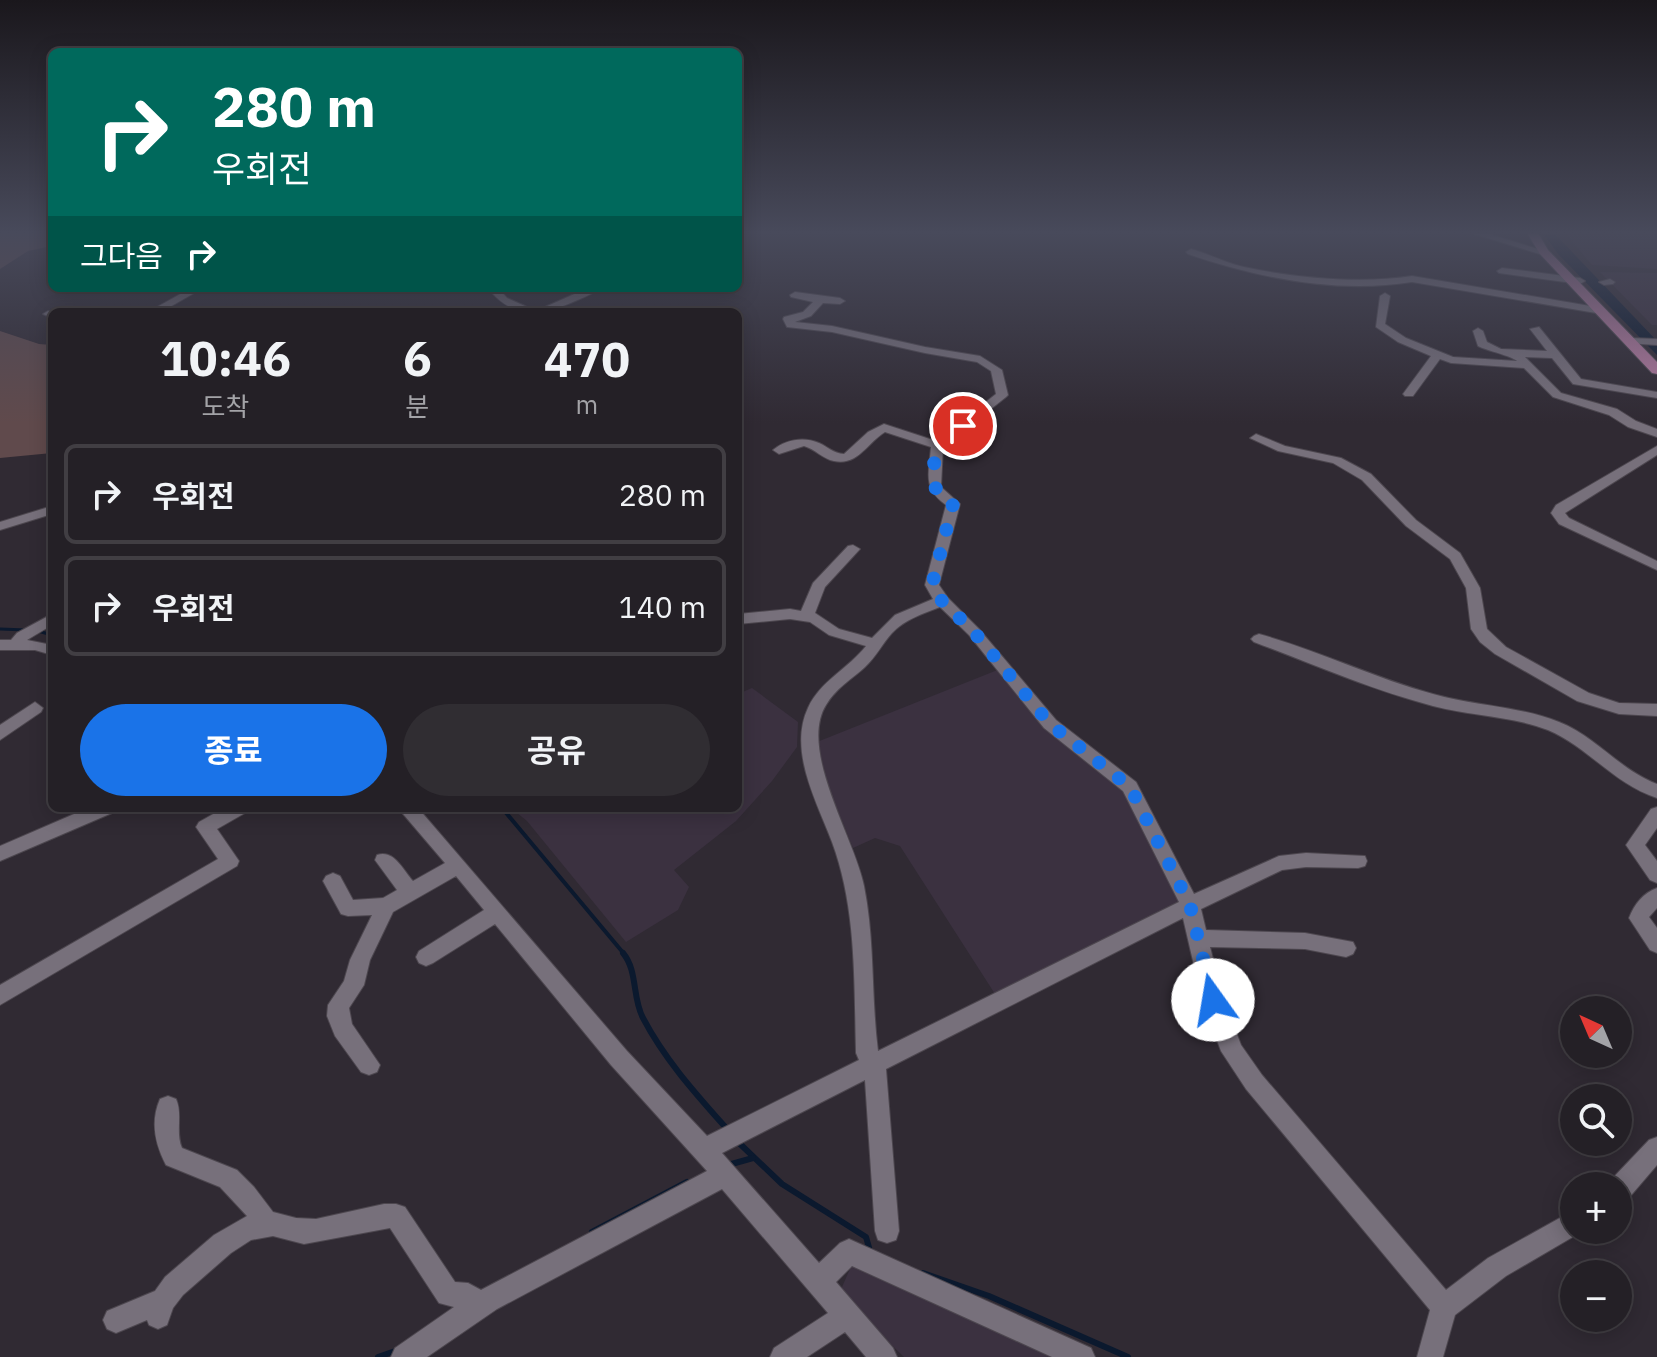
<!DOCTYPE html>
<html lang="ko">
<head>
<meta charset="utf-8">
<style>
	body { margin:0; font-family:"IBM Plex Sans","Noto Sans KR",sans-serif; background:#302d32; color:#f1f3f6; height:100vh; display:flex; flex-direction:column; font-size:30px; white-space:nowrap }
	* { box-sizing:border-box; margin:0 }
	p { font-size:26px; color:#a3a3a7 }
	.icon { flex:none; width:44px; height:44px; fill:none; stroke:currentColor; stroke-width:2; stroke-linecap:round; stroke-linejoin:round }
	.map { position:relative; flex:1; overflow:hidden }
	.details { position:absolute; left:48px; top:308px; width:694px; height:504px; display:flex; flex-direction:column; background:#242026; border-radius:12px; box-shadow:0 4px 20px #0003,0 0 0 2px #413e43 }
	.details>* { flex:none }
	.top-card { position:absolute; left:48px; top:48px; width:694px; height:244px; border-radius:12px; box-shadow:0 4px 20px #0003,0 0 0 2px #413e43; background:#00695c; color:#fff; overflow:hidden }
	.needle { width:52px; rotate:316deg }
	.fabs { position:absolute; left:1560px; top:996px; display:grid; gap:16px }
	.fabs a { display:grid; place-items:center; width:72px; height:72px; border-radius:50%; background:#242026; box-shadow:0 4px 20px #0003,0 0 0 2px #413e43; font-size:40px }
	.pin { position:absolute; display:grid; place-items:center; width:68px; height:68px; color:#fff; margin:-34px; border:4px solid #fff; border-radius:50%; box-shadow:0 2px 8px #0007 }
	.me { position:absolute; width:88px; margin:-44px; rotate:347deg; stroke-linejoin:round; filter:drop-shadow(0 0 6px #0008) }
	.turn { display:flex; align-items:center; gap:28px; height:168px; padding:0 32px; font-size:36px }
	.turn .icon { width:104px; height:104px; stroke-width:2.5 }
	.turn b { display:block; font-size:56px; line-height:68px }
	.then { display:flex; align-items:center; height:76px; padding:0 32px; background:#0003; gap:16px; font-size:30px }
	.eta { display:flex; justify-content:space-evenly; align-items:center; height:136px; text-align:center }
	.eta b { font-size:48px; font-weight:700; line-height:56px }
	.cta { display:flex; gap:16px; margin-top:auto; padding:16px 32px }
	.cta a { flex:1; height:92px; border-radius:48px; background:#1a73e8; color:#fff; font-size:32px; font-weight:700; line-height:92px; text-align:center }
	.cta a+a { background:#302d32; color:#f1f3f6 }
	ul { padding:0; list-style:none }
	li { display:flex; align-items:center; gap:24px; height:100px; margin:0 16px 12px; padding:0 16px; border:4px solid #413e43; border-radius:12px }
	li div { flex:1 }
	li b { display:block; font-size:30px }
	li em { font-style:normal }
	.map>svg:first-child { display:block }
	.built { fill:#3b3140 }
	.green { fill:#604a4c }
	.water { fill:#0b192e }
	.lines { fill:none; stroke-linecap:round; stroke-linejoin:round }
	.stream-far2 { stroke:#0b192e; stroke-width:3 }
	.stream-far1 { stroke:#0b192e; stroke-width:4 }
	.stream { stroke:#0b192e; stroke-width:6 }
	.minor-casing { stroke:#4d474f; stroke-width:2 }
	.major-casing { stroke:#4d474f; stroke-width:2 }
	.minor { fill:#77707b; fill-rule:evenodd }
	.major { fill:#b47ba0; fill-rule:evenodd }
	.route { stroke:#1a73e8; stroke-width:14; stroke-dasharray:0 25.2 }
</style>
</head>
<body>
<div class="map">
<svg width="1657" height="1357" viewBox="0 0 1657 1357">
	<rect width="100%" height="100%" fill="#302a33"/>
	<g class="built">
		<path d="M1565,233H1657V269L1592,265Z"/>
		<path d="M1600,272L1657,273V325H1652Z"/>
		<path d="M1000,669L1125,790L1180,903L995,994L900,846L875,838L853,848L818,763L817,742Z"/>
		<path d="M752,688L798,722L797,747L772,781L736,821L674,870L689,887L678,910L626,942L527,821L511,808H738V694Z"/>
		<path d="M853,1262L1065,1357H904L839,1294Z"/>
	</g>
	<g class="green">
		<path d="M0,233H52V246L28,251L0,269Z"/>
		<path d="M0,331L39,344L52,345V453L0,458Z"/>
	</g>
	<path class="water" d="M1543,233H1554L1657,341V355L1558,254Z"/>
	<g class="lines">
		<g class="stream-far2">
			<path d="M0,629L26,630"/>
			<path d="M38,631L52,635"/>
		</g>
		<path class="stream-far1" d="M502,808L625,955"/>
		<g class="stream">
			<path d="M623,953C638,971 632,998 643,1018C665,1060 696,1094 727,1129"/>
			<path d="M738,1142L782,1184L866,1237L870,1251"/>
			<path d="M728,1165L753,1158"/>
			<path d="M592,1232L687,1182"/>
			<path d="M923,1273L989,1296L1128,1357"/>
			<path d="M378,1357L398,1350"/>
		</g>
		<g class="minor-casing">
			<g id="minor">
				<path d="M1471,233H1486L1551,253L1546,256Z"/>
				<path d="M1191,249C1209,254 1226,263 1244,267C1296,278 1360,284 1412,276L1602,308L1607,311L1602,314L1412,282C1338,294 1258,278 1188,254L1186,252Z"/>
				<path d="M1502,268L1580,278L1585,281L1580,284L1499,273L1497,271Z"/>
				<path d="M1610,279L1615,282L1613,284L1604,285L1599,282Z"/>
				<path d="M181,288H192L196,292L161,312H148L184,292Z"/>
				<path d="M488,288H498L507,298L536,311L588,288H601C593,294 582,298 573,302C540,316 512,319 488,288Z"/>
				<path d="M795,292L840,298L845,301L840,304L823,303L811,316L795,322L832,326L925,347L980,356L1002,370L1008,395L1006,397L943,447L941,487L960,504L939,585L948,598L979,629L1056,720L1136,782L1194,894L1279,856L1306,853L1365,856L1367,861L1365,866L1358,868L1306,867L1282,870L1201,909L1206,930L1305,933L1353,942L1356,948L1353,954L1346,957L1305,949L1210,947L1224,1000L1241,1045L1262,1075L1446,1290L1488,1258L1574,1210V1230L1583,1231L1506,1276L1455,1315L1443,1357H1417L1430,1310L1246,1089L1221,1051L1202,1000L1183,918L886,1069L899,1231L896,1240L887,1243L878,1240L875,1231L865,1080L722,1153L819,1263L840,1243L849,1239L1091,1348L1095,1357H1052L852,1266L836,1282L893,1348L897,1357H866L845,1332L807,1357H770L774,1348L828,1313L722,1189L497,1309L427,1357H391L395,1348L454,1307L439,1303L390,1228L304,1244L273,1236L251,1240L231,1253L183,1295L173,1308L167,1325L158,1329L149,1325L147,1320L116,1333L107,1329L103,1320L107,1311L155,1291L165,1277L214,1235L247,1216L220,1187L166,1165C155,1144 150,1122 160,1099L168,1096L176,1099C183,1114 175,1132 182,1148L237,1170L254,1187L273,1212L296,1218L316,1219L384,1204H396L405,1207L455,1282L468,1283L481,1290L707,1171L611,1065L495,924L433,963L426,966L419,963L416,957L419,951L484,910L456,876L393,912L370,960L364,985L349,1008L352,1024L380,1065L377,1072L369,1075L361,1072L335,1036L327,1016L328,1005L344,981L350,960L372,915L348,916L341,914L323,881L326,876L333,873L340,876L353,900L383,898L397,890L375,860L377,855C394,849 403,870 413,881L445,863L398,808H418L627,1051L707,1136L859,1060L856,1053C854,983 857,909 832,842C817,802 788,751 808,708C820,681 849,668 866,646L829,635L810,622L790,619L738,624V614L790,609L801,611L813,583L848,546L853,545L860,549L825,587L815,613L839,629L872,638L895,615L933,599L925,585L946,505C922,488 929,473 931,447L885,432C867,443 858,466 834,461C823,459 815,449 804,446L779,454L773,450C785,440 803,436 819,443C828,447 833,453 844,454L868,432L884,424L936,441L996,394L991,371L977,362L925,353L832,332L787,327L783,319L784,317L803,312L813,302L791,297L790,295ZM940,607L969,635L1044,728L1123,791L1179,902L878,1051C871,997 875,941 864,886C855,839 798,750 826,705C835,689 852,679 865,667C876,657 882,644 892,633C905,619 923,614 940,607Z"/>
				<path d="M1385,293L1390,296L1385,324L1406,338L1453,357L1517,361C1512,356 1488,351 1478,346L1473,331L1478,328L1483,331L1487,342L1501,349L1547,351L1530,329L1539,327L1581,379L1657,392V398L1573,384L1552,358L1525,357L1561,393L1617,409L1636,421L1657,429V437L1628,427L1609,415L1553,397L1524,368L1451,363L1440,359L1413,396H1405L1403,394L1431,356L1398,342L1376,327L1380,296Z"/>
				<path d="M48,311L52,312V318L43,314Z"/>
				<path d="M1630,338L1657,339V345L1626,343V339Z"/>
				<path d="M1256,434L1285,446L1341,458L1371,474L1416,520L1460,553L1480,588L1487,629L1506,647L1589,693L1619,703L1657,704V716L1619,714L1577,701L1495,654L1480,642L1471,629L1466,588L1450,559L1406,526L1362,480L1333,463L1278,451L1250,438Z"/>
				<path d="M1657,446V455L1565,513L1569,518L1657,561V570L1559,524L1551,513L1556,505Z"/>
				<path d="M52,506V514L0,530V522Z"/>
				<path d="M52,614V625L27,640L52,645V655L35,650H0V640H11L17,633Z"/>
				<path d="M1259,634C1318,650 1374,678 1433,694C1474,706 1519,706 1559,722C1595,736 1620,770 1657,784V798C1614,784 1588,747 1548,730C1512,716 1471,716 1433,706C1372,690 1313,664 1254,642L1251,639L1254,636Z"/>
				<path d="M35,702L43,708L41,712L0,740V725Z"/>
				<path d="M1657,807V828L1645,845L1657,861V883L1650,880L1626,845L1651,809Z"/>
				<path d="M88,808H115L112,813L0,861V846Z"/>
				<path d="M224,808H248L245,813L217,829L239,861L237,866L0,1005V985L218,859L196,827L199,822Z"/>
				<path d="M1657,888V908L1649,917L1657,928V953L1650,950L1629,918C1634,905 1643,893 1657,888Z"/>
				<path d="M1657,1137V1165L1627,1200L1618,1203V1186H1608L1609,1182L1649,1140Z"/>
			</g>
		</g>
		<g class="major-casing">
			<path id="major" d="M1527,233H1538L1548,250L1657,362V374L1652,373L1540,254Z"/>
		</g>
		<use href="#minor" class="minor"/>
		<use href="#major" class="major"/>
	</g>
	<linearGradient id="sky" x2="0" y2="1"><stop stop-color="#1a171c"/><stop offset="0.55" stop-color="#484a5b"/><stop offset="1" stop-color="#484a5b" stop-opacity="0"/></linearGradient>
	<rect width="1657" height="423" fill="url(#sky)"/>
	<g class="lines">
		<path class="route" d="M963,426L937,446L934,457L935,487L940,495L953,504L932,585L942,601L974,632L1050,724L1130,787L1190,905L1213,1000"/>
	</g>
</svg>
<div class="fabs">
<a><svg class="needle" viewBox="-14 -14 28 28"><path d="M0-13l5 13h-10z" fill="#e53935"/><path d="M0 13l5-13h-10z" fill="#a3a3a7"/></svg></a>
<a><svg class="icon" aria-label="search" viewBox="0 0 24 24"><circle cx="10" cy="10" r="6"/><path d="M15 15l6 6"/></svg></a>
<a>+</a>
<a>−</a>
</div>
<div class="pin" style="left:963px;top:426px;background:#d93025"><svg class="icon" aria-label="arrive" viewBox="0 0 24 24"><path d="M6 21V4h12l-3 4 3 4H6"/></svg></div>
<svg class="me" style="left:1213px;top:1000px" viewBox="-20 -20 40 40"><circle r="19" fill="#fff"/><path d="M0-13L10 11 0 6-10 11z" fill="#1a73e8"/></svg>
<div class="top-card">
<div class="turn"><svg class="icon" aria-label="right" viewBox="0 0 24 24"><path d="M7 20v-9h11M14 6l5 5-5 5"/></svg><div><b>280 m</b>우회전</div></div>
<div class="then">그다음<svg class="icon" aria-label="right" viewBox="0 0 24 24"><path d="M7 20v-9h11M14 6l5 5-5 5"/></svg></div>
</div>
<section class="details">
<div class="eta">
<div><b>10:46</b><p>도착</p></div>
<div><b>6</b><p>분</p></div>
<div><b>470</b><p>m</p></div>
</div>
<ul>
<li><svg class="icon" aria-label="right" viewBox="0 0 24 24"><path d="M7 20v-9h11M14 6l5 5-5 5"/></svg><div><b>우회전</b></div><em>280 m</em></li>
<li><svg class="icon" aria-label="right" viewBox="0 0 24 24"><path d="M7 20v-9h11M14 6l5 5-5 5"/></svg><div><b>우회전</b></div><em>140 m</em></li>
</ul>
<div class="cta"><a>종료</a><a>공유</a></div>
</section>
</div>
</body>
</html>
